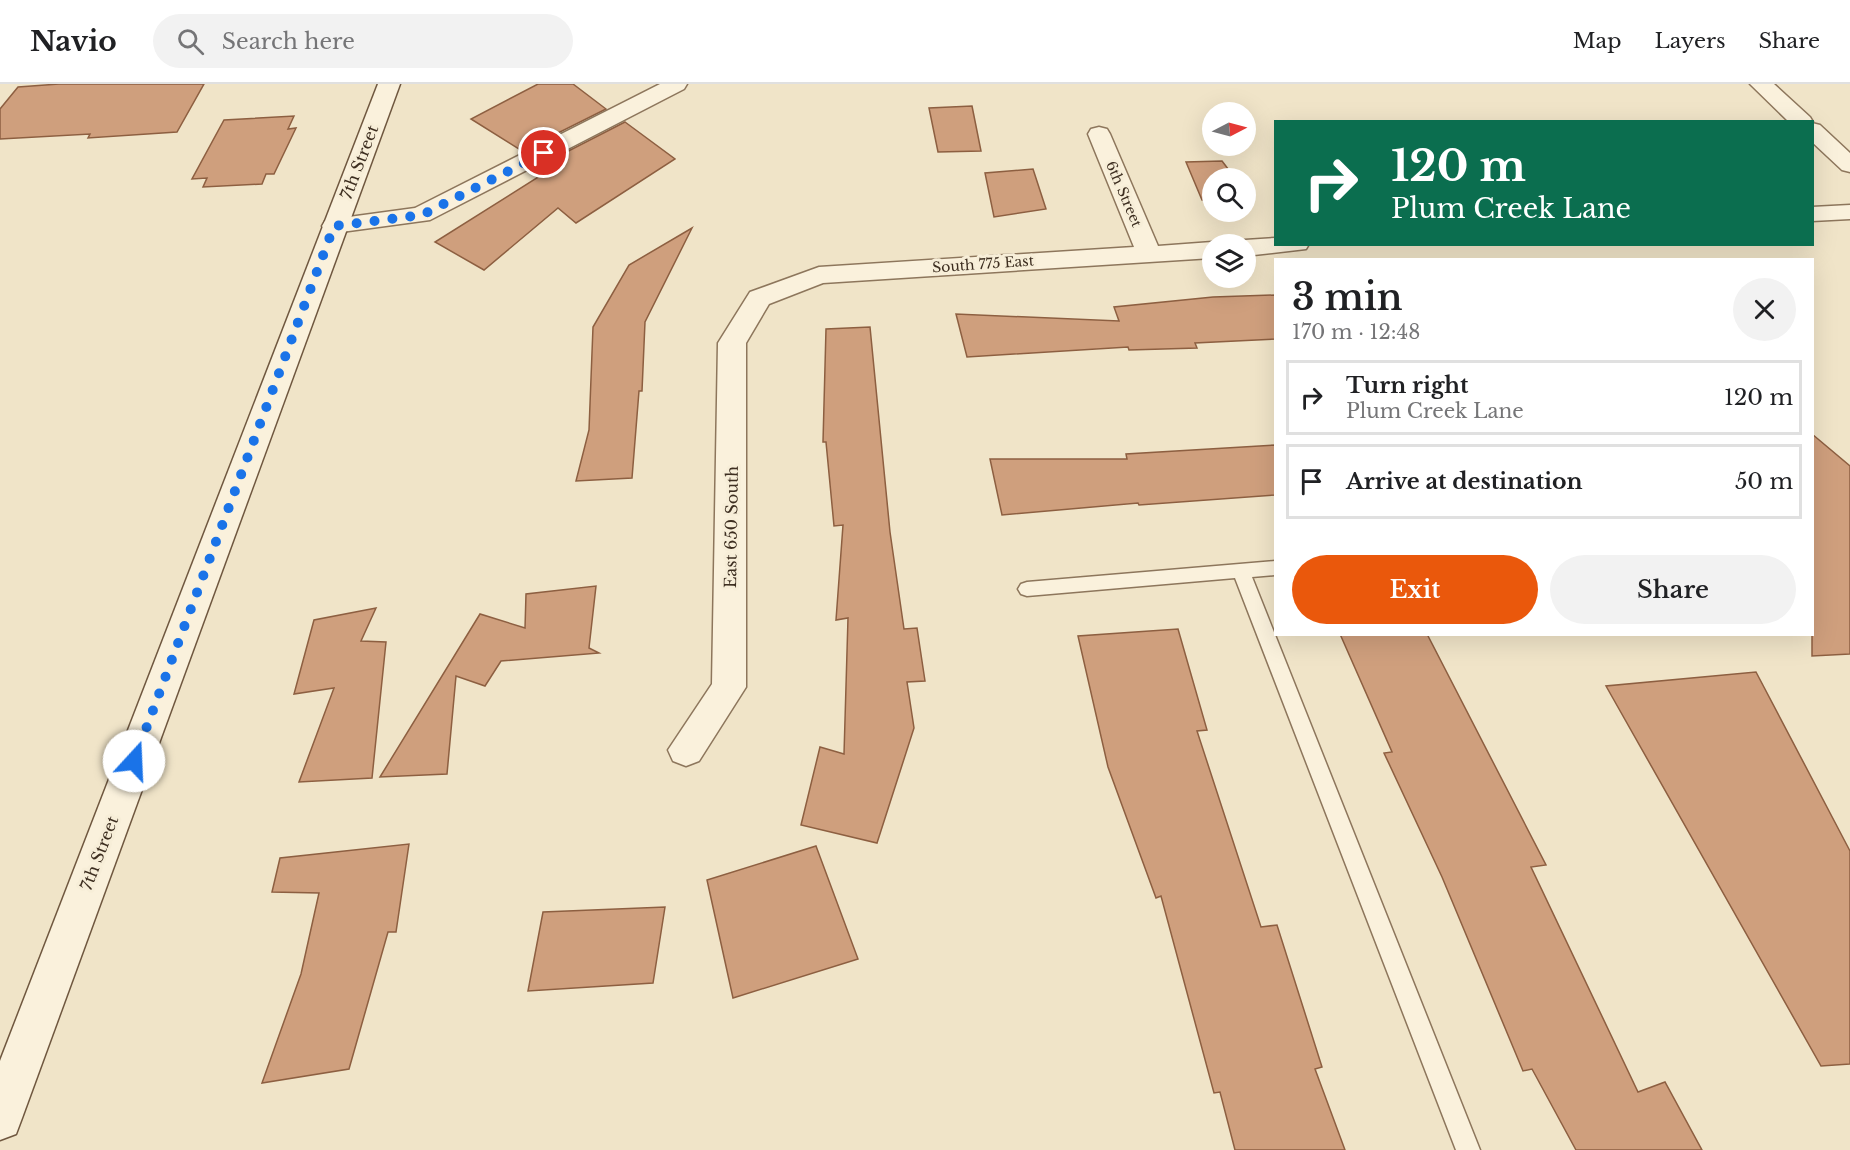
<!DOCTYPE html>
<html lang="en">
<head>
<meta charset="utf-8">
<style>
	body { margin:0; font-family:"Libre Baskerville",serif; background:#f2f2f2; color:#202124; height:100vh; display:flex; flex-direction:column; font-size:22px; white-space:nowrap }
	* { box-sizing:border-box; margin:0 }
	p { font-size:20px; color:#757577 }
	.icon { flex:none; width:33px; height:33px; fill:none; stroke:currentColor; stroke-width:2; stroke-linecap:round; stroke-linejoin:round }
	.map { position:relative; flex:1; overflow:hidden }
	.drawer { position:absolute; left:1274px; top:174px; width:540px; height:378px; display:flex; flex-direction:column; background:#fff; border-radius:0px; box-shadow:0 6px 24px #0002 }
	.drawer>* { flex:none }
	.top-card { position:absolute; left:1274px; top:36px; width:540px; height:126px; border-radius:0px; box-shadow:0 6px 24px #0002; background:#0b6e4f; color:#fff; overflow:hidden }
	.needle { width:39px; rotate:84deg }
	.tools { position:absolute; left:1202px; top:18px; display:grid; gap:12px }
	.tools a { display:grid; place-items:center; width:54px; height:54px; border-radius:50%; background:#fff; box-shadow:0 6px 24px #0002; font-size:30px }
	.pin { position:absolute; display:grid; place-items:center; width:51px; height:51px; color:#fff; margin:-26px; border:3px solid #fff; border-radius:50%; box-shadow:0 2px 6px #0007 }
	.me { position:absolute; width:66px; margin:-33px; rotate:20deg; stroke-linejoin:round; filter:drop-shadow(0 0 4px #0008) }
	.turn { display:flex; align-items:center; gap:21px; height:126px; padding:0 18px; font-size:27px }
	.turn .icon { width:78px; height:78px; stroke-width:2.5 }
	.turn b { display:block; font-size:42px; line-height:51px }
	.round { display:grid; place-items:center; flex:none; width:63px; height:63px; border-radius:32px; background:#f2f2f2 }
	.summary { display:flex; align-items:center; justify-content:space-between; height:102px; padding:0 18px }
	h1 { font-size:36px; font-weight:600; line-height:45px }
	.action { display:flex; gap:12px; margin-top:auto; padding:12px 18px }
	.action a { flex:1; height:69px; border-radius:36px; background:#ea580c; color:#fff; font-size:24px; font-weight:600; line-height:69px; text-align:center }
	.action a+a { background:#f2f2f2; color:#202124 }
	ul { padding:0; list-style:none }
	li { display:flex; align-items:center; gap:18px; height:75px; margin:0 12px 9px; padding:0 6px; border:3px solid #e0e0e0; border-radius:0px }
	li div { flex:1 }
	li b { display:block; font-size:22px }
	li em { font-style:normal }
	header { display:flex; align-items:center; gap:36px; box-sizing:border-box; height:84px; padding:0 30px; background:#fff; border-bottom:2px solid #e0e0e0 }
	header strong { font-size:28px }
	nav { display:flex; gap:33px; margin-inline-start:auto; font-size:21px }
	.search { width:420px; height:54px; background:#f2f2f2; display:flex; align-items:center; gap:15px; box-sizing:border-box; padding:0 21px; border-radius:33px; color:#757577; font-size:22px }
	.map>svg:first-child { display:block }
	.building { fill:#cf9f7d; stroke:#8d5f41; stroke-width:1.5 }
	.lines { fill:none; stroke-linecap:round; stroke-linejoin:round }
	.lane-casing { stroke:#8d765c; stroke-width:3 }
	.street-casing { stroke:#8d765c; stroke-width:3 }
	.secondary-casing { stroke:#6f573f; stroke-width:3 }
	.lane { fill:#faf1dc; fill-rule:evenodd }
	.street { fill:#faf1dc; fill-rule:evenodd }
	.secondary { fill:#faf1dc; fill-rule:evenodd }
	.route { stroke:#1a73e8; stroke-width:10; stroke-dasharray:0 18 }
	.labels { text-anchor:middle; stroke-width:6; stroke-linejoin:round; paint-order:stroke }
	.far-street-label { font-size:14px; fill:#3d2e20; stroke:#f7eed8 }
	.street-label { font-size:16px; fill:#3d2e20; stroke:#f7eed8 }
</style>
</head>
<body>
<header>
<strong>Navio</strong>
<div class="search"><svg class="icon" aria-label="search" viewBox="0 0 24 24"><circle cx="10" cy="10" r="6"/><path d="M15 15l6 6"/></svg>Search here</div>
<nav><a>Map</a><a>Layers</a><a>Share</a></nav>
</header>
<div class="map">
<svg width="1850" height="1066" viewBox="0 0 1850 1066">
	<rect width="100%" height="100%" fill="#f0e4c8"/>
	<g class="building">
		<path d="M59,0H204L177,48L88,54L90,50L0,55V25L18,3Z"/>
		<path d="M538,0H573L606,25L522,67L471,35Z"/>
		<path d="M972,22L981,67L938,68L929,24Z"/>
		<path d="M294,32L288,45L296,44L274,90H266L262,100L203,103L207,94L192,95L224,36Z"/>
		<path d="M625,38L675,75L576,139L558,124L484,186L435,158L551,85L543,80Z"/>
		<path d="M1222,77L1235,94H1212V116H1202L1186,78Z"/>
		<path d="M1033,85L1046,125L994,133L985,89Z"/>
		<path d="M692,144L645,238L642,307H639L632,394L576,397L589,346L593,243L629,181Z"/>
		<path d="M1275,211V255L1195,259L1197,264L1129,266L1128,263L967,273L956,230L1119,237L1114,223L1213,213Z"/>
		<path d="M870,243L890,448L904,545L917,544L925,597L907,598L914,644L877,759L801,741L820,663L844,670L848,534L836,536L843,441L834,442L826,358H823L826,245Z"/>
		<path d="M1812,350L1850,382V570L1812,572Z"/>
		<path d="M1275,361V411L1139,421L1138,419L1002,431L990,375H1127L1126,370Z"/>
		<path d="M596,502L589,564L599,569L501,577L485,602L456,592L447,690L380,693L480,530L525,544L526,510Z"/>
		<path d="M376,524L361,557L386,558L372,694L299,698L334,604L294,610L314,536Z"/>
		<path d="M1178,545L1207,646L1197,647L1261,843L1277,841L1322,983L1315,985L1345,1066H1235L1220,1008L1214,1009L1161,812L1156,814L1108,683L1078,552Z"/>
		<path d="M1340,550H1427L1546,781L1531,783L1638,1008L1665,998L1702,1066H1576L1532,985L1523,987L1442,793L1384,669L1392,668Z"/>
		<path d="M1756,588L1850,767V980L1821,982L1606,602Z"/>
		<path d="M409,760L396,848H388L349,985L262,999L301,890L319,809L272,808L280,774Z"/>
		<path d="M816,762L858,875L733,914L707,796Z"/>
		<path d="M665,823L653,899L528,907L543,828Z"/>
	</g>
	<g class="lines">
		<g class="lane-casing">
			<path id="lane" d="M1275,477V491L1252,493L1480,1066H1456L1235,494L1027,512L1021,510L1018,505L1021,500L1027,498Z"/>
		</g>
		<g class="street-casing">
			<g id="street">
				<path d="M660,0H687L684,5L430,136L334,149L325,147L322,142L325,137L334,135L415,124Z"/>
				<path d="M1750,0H1774L1810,33L1813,38L1812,39L1820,41L1850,69V88L1842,86L1812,58V38H1789Z"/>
				<path d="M1099,43L1107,45L1110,50L1158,162L1212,158L1221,160H1212V174L823,199L769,220L746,259V603L699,677L686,682L673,677L668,666L712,600L718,259L750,208L819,183L1134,163L1088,50L1091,45Z"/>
				<path d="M1850,121V135L1812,137V123Z"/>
				<path d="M1275,154V160H1309L1306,165L1245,172V160H1235L1245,156Z"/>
			</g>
		</g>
		<g class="secondary-casing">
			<path id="secondary" d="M378,0H400L22,1034L16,1050L0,1056V977Z"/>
		</g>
		<use href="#lane" class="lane"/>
		<use href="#street" class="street"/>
		<use href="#secondary" class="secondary"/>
	</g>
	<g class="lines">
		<path class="route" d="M134,677L334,142L422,131L544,69"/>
	</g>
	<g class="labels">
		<g class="far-street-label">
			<text transform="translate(1124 110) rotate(67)" y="5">6th Street</text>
			<text transform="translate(983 180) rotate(-4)" y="5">South 775 East</text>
		</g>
		<g class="street-label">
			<text transform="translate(359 78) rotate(-69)" y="6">7th Street</text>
			<text transform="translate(731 443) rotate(-89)" y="6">East 650 South</text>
			<text transform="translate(99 769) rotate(-69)" y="6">7th Street</text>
		</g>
	</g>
</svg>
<div class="tools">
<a><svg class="needle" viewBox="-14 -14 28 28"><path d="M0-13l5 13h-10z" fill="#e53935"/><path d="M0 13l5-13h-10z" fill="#757577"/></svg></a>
<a><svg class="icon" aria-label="search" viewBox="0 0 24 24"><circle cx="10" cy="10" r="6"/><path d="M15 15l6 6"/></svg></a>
<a><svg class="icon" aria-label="layers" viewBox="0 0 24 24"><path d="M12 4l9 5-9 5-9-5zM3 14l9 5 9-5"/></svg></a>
</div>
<div class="pin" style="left:544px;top:69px;background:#d93025"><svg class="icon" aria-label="arrive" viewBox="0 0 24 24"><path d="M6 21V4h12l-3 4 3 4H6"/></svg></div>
<svg class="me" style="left:134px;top:677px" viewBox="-20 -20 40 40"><circle r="19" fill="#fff"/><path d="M0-13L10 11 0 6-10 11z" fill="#1a73e8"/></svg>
<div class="top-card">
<div class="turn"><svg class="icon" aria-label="right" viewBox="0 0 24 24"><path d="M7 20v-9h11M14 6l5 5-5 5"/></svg><div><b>120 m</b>Plum Creek Lane</div></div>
</div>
<section class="drawer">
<div class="summary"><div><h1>3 min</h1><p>170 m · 12:48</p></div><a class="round"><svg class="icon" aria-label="close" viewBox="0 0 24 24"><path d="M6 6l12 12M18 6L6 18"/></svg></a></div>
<ul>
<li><svg class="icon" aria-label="right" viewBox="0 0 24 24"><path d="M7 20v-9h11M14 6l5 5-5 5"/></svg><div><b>Turn right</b><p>Plum Creek Lane</p></div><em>120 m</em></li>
<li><svg class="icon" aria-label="arrive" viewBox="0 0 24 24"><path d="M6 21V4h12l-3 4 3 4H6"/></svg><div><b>Arrive at destination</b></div><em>50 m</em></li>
</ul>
<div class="action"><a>Exit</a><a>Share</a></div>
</section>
</div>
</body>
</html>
